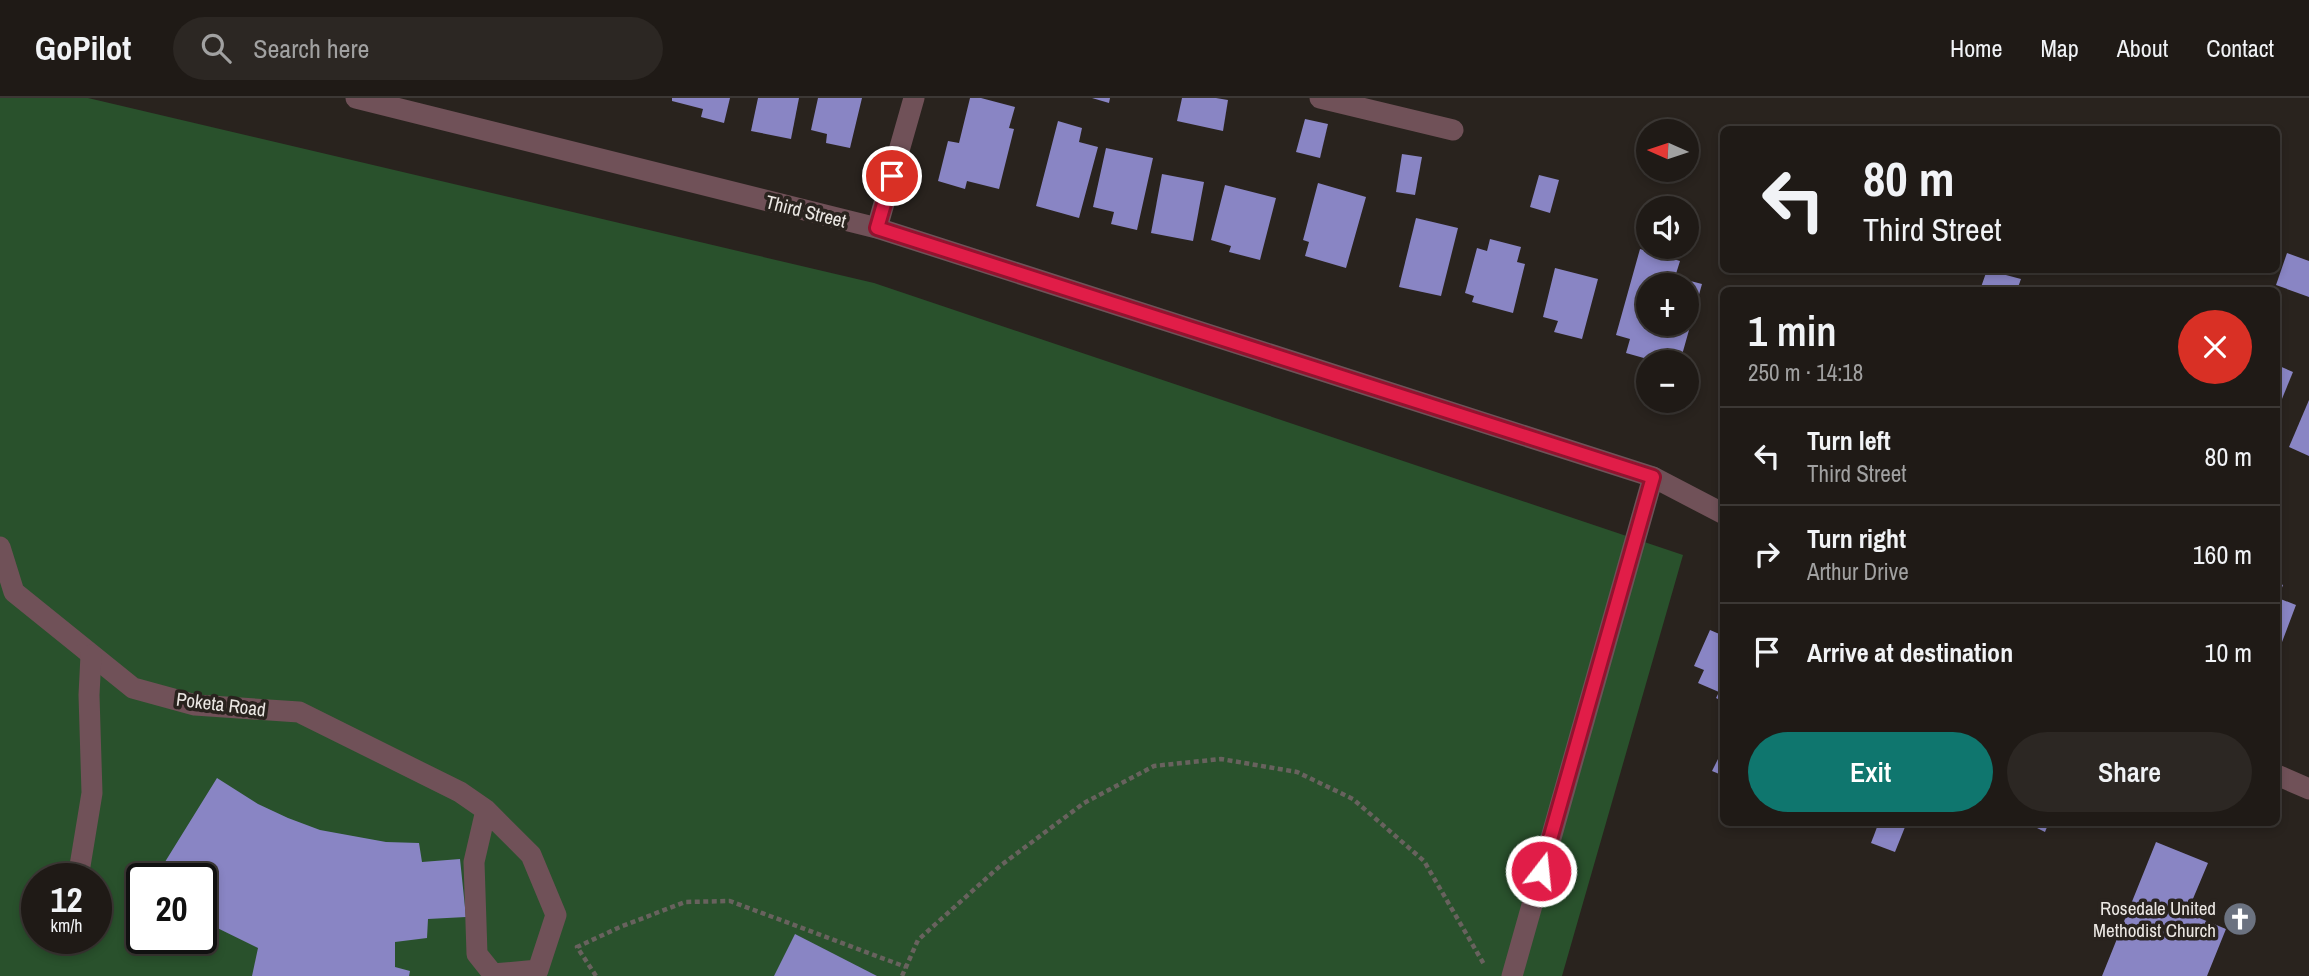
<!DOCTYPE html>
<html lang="en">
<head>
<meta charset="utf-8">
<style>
	body { margin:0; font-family:"Archivo Narrow",sans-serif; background:#2c2723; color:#f1f3f6; height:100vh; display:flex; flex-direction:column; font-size:26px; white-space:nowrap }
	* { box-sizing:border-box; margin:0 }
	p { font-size:23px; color:#a1a1a1 }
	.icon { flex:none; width:38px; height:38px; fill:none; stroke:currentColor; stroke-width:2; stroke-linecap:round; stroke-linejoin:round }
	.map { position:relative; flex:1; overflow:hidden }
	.sheet { position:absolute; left:1720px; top:189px; width:560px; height:539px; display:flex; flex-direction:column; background:#1f1a16; border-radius:10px; box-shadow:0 4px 10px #0003,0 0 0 2px #3c3835 }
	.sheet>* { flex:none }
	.banner { position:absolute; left:1720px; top:28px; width:560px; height:147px; border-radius:10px; box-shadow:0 4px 10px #0003,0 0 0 2px #3c3835; background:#1f1a16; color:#f1f3f6; overflow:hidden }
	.needle { width:46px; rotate:273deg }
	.controls { position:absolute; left:1636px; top:21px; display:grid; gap:14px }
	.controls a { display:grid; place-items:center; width:63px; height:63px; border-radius:50%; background:#1f1a16; box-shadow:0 4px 10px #0003,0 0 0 2px #3c3835; font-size:35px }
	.speed { position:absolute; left:21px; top:765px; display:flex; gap:14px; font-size:35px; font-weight:700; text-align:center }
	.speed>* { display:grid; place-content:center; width:91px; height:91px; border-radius:50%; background:#1f1a16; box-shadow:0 4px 10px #0003,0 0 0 2px #3c3835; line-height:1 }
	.speed small { font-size:18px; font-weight:400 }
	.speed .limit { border:4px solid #111; border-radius:10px; background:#fff; color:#111 }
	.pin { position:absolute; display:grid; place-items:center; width:60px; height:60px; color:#fff; margin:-30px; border:4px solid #fff; border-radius:50%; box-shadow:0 2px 7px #0007 }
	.me { position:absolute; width:77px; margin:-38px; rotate:16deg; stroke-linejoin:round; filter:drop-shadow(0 0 5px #0008) }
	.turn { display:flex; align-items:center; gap:24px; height:147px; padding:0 28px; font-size:32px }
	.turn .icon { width:91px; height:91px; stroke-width:2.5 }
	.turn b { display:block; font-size:49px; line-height:60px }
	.round { display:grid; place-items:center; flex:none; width:74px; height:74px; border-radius:37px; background:#2c2723 }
	.summary { display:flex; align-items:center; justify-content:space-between; height:119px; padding:0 28px }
	h1 { font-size:42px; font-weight:600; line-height:52px }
	.button { display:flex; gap:14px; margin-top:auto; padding:14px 28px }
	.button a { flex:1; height:80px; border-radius:42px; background:#0f766e; color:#fff; font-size:28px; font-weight:600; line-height:80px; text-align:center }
	.button a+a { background:#2c2723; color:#f1f3f6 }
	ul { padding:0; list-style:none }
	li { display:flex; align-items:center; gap:21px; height:98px; padding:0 28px; border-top:2px solid #3c3835 }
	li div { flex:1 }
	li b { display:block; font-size:26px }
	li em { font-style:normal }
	header { display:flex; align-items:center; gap:42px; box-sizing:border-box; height:98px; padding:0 35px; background:#1f1a16; border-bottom:2px solid #3c3835 }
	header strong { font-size:33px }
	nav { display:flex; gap:38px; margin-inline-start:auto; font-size:24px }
	.search { width:490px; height:63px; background:#2c2723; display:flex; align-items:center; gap:18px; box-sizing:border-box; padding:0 24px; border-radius:38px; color:#a1a1a1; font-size:26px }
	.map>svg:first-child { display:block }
	.green { fill:#29512c; fill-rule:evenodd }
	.building { fill:#8985c4; fill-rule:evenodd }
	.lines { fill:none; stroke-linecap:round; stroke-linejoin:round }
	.path { stroke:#68625e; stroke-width:4.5; stroke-dasharray:5 3.5; stroke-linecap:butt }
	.minor { stroke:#705158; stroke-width:21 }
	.route-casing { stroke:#92132f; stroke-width:18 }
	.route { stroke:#e11d48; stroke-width:12 }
	.labels { text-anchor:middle; stroke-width:7; stroke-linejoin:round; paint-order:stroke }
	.street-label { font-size:19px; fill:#ece8e4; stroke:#29231e }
	.poi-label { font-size:19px; fill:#ece8e4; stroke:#29231e; text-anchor:end }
</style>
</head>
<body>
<header>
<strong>GoPilot</strong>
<div class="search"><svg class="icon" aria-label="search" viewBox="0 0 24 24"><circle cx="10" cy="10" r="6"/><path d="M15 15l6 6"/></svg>Search here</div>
<nav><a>Home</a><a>Map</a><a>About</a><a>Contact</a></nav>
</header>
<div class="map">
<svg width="2309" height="878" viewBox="0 0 2309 878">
	<rect width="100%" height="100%" fill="#29231e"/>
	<path class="green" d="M0,0H88L874,185L1683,457L1562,878H0ZM37,780H96V840H37ZM142,780H201V840H142Z"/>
	<g class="building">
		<path d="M672,0H730L724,25L701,19L703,11L672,3Z"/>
		<path d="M758,0H799L791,41L751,33Z"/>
		<path d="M818,0H862L850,50L826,45L827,36L811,32Z"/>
		<path d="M970,0H981L1015,9L1009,30L1014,31L999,91L967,83L965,91L938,83L948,43L959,45Z"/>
		<path d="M1092,0H1110L1109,5Z"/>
		<path d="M1182,0H1216L1228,2L1223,33L1177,23Z"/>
		<path d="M1305,21L1328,26L1320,60L1296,54Z"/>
		<path d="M1058,23L1082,30L1079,44L1098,49L1079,120L1036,108Z"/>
		<path d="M1106,50L1153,60L1137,132L1111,126L1114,114L1093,109Z"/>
		<path d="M1402,56L1422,59L1415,97L1396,94Z"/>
		<path d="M1162,76L1204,84L1193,143L1151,135Z"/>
		<path d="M1539,77L1559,82L1550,115L1530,109Z"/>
		<path d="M1318,85L1366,99L1346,170L1305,158L1309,144L1303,142Z"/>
		<path d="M1225,87L1276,100L1260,162L1229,154L1231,148L1211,142Z"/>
		<path d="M1416,120L1458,130L1441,198L1399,189Z"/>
		<path d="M1490,141L1521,149L1517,164L1525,166L1513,215L1472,204L1474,198L1465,195L1477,150L1487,153Z"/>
		<path d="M1640,151L1680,163L1675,179L1702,186L1680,264H1658L1626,255L1630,241L1616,237ZM1648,187H1687V226H1648Z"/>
		<path d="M2287,155L2309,163V199L2276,187Z"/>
		<path d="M1555,170L1598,181L1582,241L1554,234L1558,223L1543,219Z"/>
		<path d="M1987,172L2021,181L2017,192H1980Z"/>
		<path d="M2277,267L2293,274L2277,313Z"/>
		<path d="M2309,302V358L2289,349Z"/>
		<path d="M2277,484L2283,487L2278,500L2296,507L2279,552L2277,551Z"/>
		<path d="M1710,532L1724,538V604L1716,600L1719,594L1698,585L1704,572L1694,568Z"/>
		<path d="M1724,649V678L1712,673Z"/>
		<path d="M217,680L258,706L288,720L320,732L386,744L419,745L422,764L460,761L466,819L428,821L427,840L395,844V869L410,873L409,878H252L258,850L201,822V780H155Z"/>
		<path d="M1879,724H1907L1895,754L1871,745Z"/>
		<path d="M2025,724H2049L2045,734Z"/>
		<path d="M2156,744L2208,765L2187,815L2226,831L2207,878H2102Z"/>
		<path d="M795,836L877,878H774Z"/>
	</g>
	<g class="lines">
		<g class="path">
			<path d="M596,878L577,849L620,829L685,804L730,803L906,869"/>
			<path d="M902,878L918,842L1000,768L1084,705L1154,668L1221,661L1297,674L1353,701L1424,763L1485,868"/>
		</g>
		<g class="minor">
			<path d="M356,0L877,130L1653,379L1724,416"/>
			<path d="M1320,0L1453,32"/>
			<path d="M877,130L914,0"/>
			<path d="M0,449L14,494L133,590L195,607L299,614L460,694L486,712L531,757L556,817L538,872L493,876L477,856L474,764L486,712"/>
			<path d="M2277,677L2309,691"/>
			<path d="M78,780L92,695L89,597L91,557"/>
			<path d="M1512,878L1653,379"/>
		</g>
	</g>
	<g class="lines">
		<g class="route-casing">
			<path id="route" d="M892,78L877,130L1653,379L1541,773"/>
		</g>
		<use href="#route" class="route"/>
	</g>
	<defs>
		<g id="church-disc" transform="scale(1.75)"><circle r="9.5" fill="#6b7280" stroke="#29231e"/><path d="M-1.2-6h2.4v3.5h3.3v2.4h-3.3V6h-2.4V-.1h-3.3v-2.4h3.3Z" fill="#fff"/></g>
	</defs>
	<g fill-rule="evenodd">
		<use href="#church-disc" x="2240" y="821"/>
	</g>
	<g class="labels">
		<g class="street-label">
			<text transform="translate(806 113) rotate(14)" y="7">Third Street</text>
			<text transform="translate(221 606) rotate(7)" y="7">Poketa Road</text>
		</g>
		<g class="poi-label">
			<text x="2216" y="817">Rosedale United<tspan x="2216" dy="22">Methodist Church</tspan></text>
		</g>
	</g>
</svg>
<div class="controls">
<a><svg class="needle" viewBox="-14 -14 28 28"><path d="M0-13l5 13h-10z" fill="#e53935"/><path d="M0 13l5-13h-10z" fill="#a1a1a1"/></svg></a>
<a><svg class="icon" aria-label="sound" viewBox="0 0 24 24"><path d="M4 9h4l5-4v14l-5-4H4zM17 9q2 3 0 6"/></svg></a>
<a>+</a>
<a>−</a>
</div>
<div class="speed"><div>12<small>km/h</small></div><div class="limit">20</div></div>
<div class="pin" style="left:892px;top:78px;background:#d93025"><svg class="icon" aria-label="arrive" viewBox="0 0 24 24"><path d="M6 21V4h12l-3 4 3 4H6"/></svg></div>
<svg class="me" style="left:1541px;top:773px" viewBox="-20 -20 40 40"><circle r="17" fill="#e11d48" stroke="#fff" stroke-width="3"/><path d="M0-11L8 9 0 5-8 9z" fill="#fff"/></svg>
<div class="banner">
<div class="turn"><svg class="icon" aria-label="left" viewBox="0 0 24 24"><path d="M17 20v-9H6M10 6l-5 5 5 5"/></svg><div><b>80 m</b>Third Street</div></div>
</div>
<section class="sheet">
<div class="summary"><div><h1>1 min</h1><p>250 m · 14:18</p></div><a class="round" style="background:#d93025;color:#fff"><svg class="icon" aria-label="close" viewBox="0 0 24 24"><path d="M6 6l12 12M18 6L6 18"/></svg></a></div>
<ul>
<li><svg class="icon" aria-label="left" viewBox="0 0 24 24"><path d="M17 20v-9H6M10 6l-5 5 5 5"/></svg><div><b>Turn left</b><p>Third Street</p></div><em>80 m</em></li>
<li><svg class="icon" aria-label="right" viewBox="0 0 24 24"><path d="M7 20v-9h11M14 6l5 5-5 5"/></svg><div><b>Turn right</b><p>Arthur Drive</p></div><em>160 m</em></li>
<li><svg class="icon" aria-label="arrive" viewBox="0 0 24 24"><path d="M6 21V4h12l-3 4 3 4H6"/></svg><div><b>Arrive at destination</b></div><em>10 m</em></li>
</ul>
<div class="button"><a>Exit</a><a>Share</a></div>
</section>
</div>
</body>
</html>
